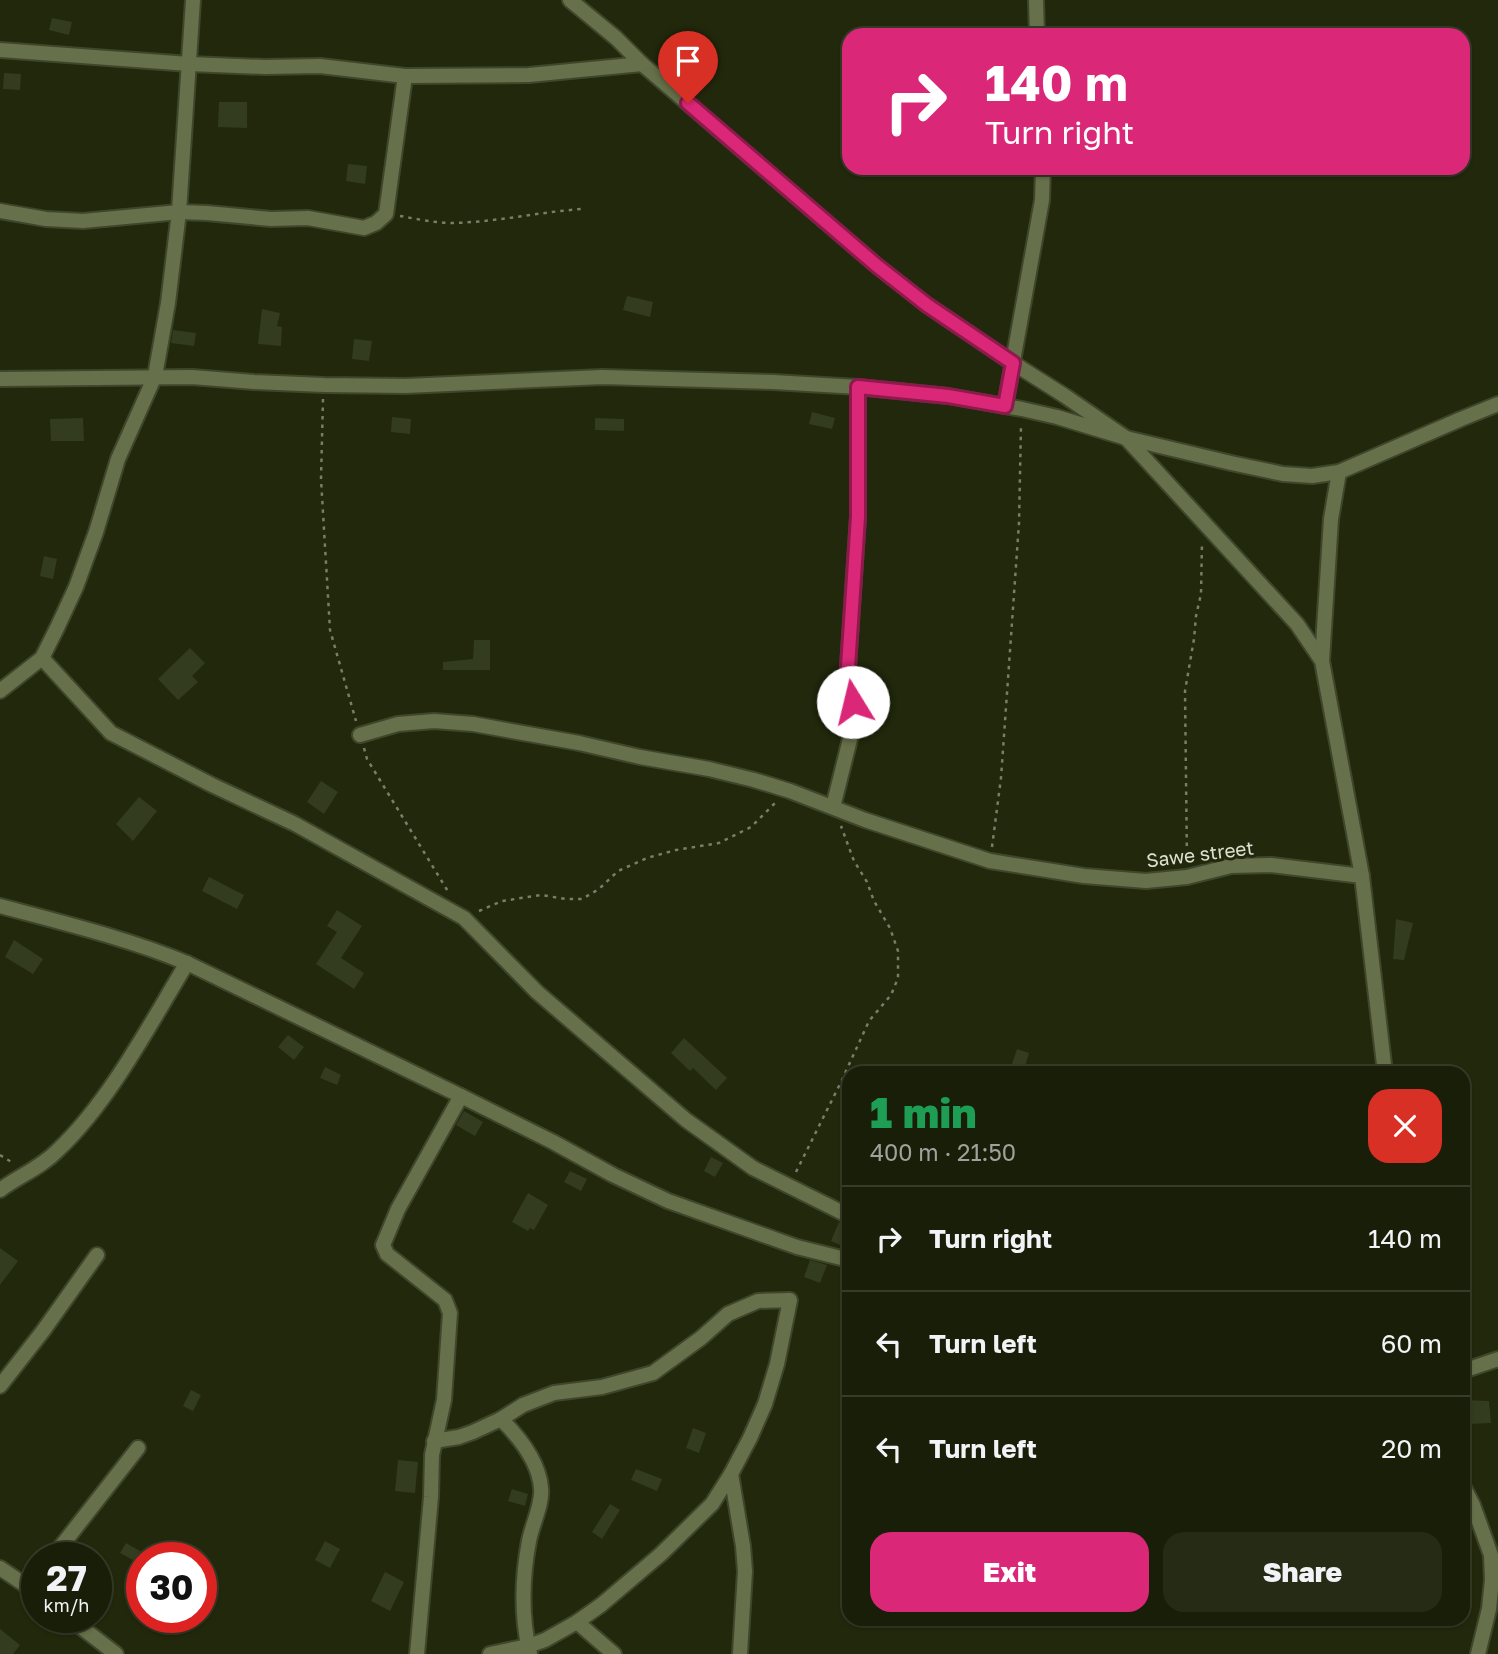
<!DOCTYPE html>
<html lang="en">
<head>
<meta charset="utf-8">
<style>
	body { margin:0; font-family:"Golos Text",sans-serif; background:#262b16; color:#f1f3f6; height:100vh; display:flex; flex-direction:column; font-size:26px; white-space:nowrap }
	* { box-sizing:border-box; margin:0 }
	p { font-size:23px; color:#9fa29c }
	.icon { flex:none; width:38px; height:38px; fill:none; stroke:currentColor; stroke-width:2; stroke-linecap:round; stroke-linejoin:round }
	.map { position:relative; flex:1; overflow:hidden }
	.drawer { position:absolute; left:842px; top:1066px; width:628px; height:560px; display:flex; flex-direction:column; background:#191e08; border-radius:21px; box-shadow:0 2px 5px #0004,0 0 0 2px #373c29 }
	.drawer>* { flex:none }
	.hud { position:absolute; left:842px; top:28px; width:628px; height:147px; border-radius:21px; box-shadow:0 2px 5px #0004,0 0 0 2px #373c29; background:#db2777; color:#fff; overflow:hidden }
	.speed { position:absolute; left:21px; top:1542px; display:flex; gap:14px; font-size:35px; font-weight:700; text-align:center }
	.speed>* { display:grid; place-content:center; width:91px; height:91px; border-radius:50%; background:#191e08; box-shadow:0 2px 5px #0004,0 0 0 2px #373c29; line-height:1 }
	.speed small { font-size:18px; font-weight:400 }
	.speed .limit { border:10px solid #d22; background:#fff; color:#111 }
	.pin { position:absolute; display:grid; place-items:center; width:60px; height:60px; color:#fff; margin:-72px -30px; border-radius:50% 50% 50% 0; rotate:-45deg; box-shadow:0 0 7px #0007 }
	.pin .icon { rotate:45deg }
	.me { position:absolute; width:77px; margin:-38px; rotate:351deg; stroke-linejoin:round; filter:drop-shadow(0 0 5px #0008) }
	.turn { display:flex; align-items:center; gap:24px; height:147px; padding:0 28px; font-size:32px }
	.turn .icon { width:91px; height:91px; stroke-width:2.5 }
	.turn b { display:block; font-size:49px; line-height:60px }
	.round { display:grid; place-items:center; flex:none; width:74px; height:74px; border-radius:21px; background:#262b16 }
	.overview { display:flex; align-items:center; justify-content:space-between; height:119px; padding:0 28px }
	h1 { font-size:42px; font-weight:800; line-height:52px; color:#1e9e55 }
	.primary-button { display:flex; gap:14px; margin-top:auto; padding:14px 28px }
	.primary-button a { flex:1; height:80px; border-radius:21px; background:#db2777; color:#fff; font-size:28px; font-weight:800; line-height:80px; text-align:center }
	.primary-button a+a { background:#262b16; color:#f1f3f6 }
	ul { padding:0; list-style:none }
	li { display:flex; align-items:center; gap:21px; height:105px; padding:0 28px; border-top:2px solid #373c29 }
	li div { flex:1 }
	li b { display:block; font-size:26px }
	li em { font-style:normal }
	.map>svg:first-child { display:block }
	.building { fill:#343c1f }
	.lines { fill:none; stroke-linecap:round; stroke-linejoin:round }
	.minor-casing { stroke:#3f462b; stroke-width:18 }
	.path { stroke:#787e67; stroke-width:2.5; stroke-dasharray:3.5 5; stroke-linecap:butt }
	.minor { stroke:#66704a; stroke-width:14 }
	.route-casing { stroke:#8e194d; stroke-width:18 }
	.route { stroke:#db2777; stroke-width:12 }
	.labels { text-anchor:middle; stroke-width:6; stroke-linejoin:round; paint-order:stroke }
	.street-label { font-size:19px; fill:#dce2d1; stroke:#21280b }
</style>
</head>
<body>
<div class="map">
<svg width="1498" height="1654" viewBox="0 0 1498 1654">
	<rect width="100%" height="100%" fill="#21280b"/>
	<g class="building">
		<path d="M52,18L72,22L69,35L49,30Z"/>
		<path d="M4,73L21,74L20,90L3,89Z"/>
		<path d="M219,102H247V128L218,127Z"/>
		<path d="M348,164L367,166L365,184L346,181Z"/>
		<path d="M627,296L653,302L650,317L623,310Z"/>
		<path d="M262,309L280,313L277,326L282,327L281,346L258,344Z"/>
		<path d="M173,330L196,333L194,346L171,343Z"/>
		<path d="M354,339L372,341L369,361L352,359Z"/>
		<path d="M812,412L835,418L832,429L809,424Z"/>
		<path d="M392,417L411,419L410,434L391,432Z"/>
		<path d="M83,418L84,441H51L50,419Z"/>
		<path d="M595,418L624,419V431L595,430Z"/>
		<path d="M44,556L57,559L53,579L40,576Z"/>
		<path d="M474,640H490V670H443V662L473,659Z"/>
		<path d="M190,648L205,663L192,676L198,682L178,700L158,679Z"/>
		<path d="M321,781L338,792L324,814L307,802Z"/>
		<path d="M139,797L157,811L133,841L116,824Z"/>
		<path d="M209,877L244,895L237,909L202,891Z"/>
		<path d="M337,910L362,926L341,958L364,973L354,989L316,964L337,932L327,926Z"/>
		<path d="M1396,919L1413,923L1404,960L1393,959Z"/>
		<path d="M14,940L43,959L33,974L5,957Z"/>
		<path d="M288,1035L304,1047L294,1060L278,1047Z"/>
		<path d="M684,1038L727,1078L716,1090L693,1068L690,1071L671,1053Z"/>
		<path d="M1017,1049L1029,1053L1023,1073H1009Z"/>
		<path d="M325,1067L341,1075L337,1085L320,1078Z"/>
		<path d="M464,1111L483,1122L475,1136L456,1125Z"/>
		<path d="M711,1157L723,1163L715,1177L704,1171Z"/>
		<path d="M570,1171L587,1179L581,1191L564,1182Z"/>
		<path d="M528,1193L548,1205L534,1230L530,1228L528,1231L512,1222Z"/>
		<path d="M839,1222L849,1226V1231L843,1246L831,1241Z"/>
		<path d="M0,1248L18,1261L0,1285Z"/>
		<path d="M810,1260L827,1265L820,1283L804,1277Z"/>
		<path d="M191,1390L201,1395L193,1411L183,1406Z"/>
		<path d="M1463,1400L1489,1401L1491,1423L1468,1424V1417H1463Z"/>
		<path d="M693,1428L706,1433L699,1453L686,1448Z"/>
		<path d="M398,1460L418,1462L415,1493L395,1491Z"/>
		<path d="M636,1469L662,1479L657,1491L631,1480Z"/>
		<path d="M512,1489L528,1494L525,1506L508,1501Z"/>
		<path d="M610,1504L620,1510L602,1539L592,1532Z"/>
		<path d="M325,1541L340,1549L330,1568L315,1560Z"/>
		<path d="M126,1543L152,1558H142V1565L120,1553Z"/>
		<path d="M385,1572L404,1582L390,1611L371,1601Z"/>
		<path d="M0,1629L20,1645L13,1654H0Z"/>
	</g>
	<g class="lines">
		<g class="minor-casing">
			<g id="minor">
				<path d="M570,0L616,38L642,64L876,265L927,305L1013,363L1065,396L1126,438L1297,624L1322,661L1362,876L1385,1073"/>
				<path d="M1036,0L1037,35"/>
				<path d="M0,50L189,64L265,67L320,66L405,76L529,75L642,64"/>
				<path d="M0,211L46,219L83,221L179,212L207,213L271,219L308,218L364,228L376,223L386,214L405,76"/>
				<path d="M0,379L192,377L254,382L324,385L406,386L602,377L773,382L858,387L948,396L1022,409L1057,417L1126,438L1231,463L1283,474L1312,476L1339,472L1461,419L1498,404"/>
				<path d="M1005,406L1042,200L1043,168"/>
				<path d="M42,658L111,733L212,785L295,824L464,918L537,992L686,1120L753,1168L849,1216"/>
				<path d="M1322,661L1331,519L1339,472"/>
				<path d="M0,691L42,658L57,628L76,587L96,532L118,459L155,376L168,303L179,212L193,0"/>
				<path d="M360,735L398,724L434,721L473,724L579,743L640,757L709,769L754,780L790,791L865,820L990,861L1084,876L1146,881L1187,877L1231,866L1271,865L1362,876"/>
				<path d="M833,807L851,735L854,702L848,667L858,517V387"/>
				<path d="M0,906C63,923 126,938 187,963L461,1096L553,1142L613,1175L668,1201L797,1247L849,1260"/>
				<path d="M0,1190C19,1176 42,1167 58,1150C110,1101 150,1024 187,963"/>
				<path d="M1463,1371L1498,1359"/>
				<path d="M0,1386L43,1331L97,1255"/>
				<path d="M501,1419C519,1437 539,1462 541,1488C543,1503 532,1525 529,1541C522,1578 521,1617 530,1654"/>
				<path d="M434,1441L459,1437L473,1432L501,1419L523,1405L554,1393L602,1387L653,1373L701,1338L728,1314L758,1301L790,1300L777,1364L765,1404L750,1438L731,1474L712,1504L661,1554L601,1605L577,1622L545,1640L528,1646L490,1654"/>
				<path d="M731,1474L743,1546L745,1571L740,1654"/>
				<path d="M1463,1486L1473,1505L1491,1555L1492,1580L1489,1609L1478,1654"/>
				<path d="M52,1558L138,1448"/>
				<path d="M0,1568L37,1593"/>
				<path d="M68,1617L116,1654"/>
				<path d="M577,1622L614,1654"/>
				<path d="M417,1654L431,1497L432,1455L444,1400L450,1313L445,1300L387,1254L383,1245L398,1209L461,1096"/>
			</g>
		</g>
		<g class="path">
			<path d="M400,216C417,219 435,223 453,223C497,222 539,212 582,209"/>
			<path d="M323,399L321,479L330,630L356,721"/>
			<path d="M364,748L367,759L449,893"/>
			<path d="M992,847L1001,778L1019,523L1021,425"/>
			<path d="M1187,863L1185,691L1194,639L1196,616L1201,594L1202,542"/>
			<path d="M479,911L502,901L541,895L566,899H582L599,889L618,871L647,858L676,850L719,843L751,827L776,802"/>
			<path d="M0,1155L13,1163"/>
			<path d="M796,1172L841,1082L869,1021L891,995L898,978V951L890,928L874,901L867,882L854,861L841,826"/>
		</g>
		<use href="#minor" class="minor"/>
	</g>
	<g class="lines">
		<g class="route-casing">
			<path id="route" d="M688,103L876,265L927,305L1013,363L1005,406L948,396L858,387V517L848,667L853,702"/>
		</g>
		<use href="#route" class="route"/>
	</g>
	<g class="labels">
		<g class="street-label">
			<text transform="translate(1200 854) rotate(-7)" y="7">Sawe street</text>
		</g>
	</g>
</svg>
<div class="speed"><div>27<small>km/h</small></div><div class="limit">30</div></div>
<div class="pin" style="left:688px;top:103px;background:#d93025"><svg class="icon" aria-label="arrive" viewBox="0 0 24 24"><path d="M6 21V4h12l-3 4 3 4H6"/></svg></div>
<svg class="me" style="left:853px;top:702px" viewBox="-20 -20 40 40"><circle r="19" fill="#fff"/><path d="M0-13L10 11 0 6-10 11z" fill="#db2777"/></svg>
<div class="hud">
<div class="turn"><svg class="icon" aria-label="right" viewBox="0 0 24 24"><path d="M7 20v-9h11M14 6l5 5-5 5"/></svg><div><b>140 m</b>Turn right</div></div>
</div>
<section class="drawer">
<div class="overview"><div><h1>1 min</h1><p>400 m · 21:50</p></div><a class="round" style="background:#d93025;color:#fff"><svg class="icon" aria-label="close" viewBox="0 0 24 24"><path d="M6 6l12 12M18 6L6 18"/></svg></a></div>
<ul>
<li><svg class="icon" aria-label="right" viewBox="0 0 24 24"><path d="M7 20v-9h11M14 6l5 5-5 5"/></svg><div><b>Turn right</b></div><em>140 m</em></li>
<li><svg class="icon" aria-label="left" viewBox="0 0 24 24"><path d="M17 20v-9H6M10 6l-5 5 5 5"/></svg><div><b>Turn left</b></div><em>60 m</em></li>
<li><svg class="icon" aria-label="left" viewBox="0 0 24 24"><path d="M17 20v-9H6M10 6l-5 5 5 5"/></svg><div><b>Turn left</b></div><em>20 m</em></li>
</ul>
<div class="primary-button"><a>Exit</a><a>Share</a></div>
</section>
</div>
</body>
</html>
